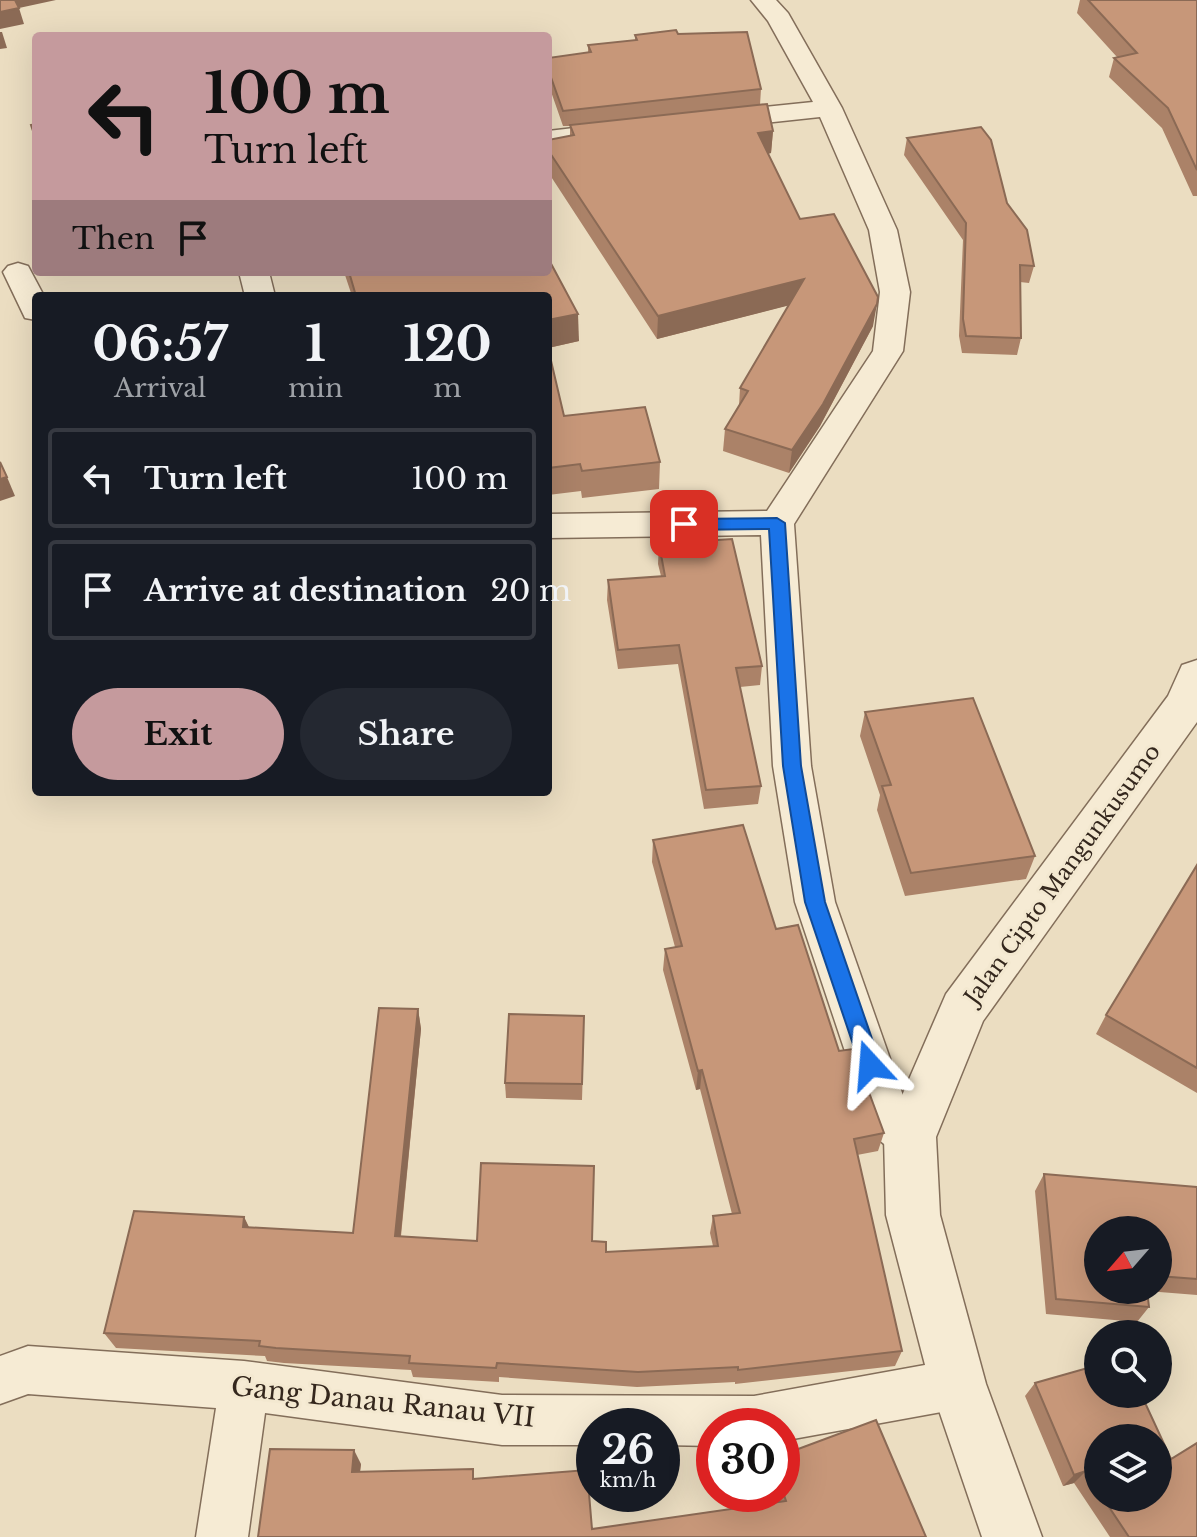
<!DOCTYPE html>
<html lang="en">
<head>
<meta charset="utf-8">
<style>
	body { margin:0; font-family:"Libre Baskerville",serif; background:#242831; color:#f1f3f6; height:100vh; display:flex; flex-direction:column; font-size:30px; white-space:nowrap }
	* { box-sizing:border-box; margin:0 }
	p { font-size:26px; color:#9ea1a6 }
	.icon { flex:none; width:44px; height:44px; fill:none; stroke:currentColor; stroke-width:2; stroke-linecap:round; stroke-linejoin:round }
	.map { position:relative; flex:1; overflow:hidden }
	.panel { position:absolute; left:32px; top:292px; width:520px; height:504px; display:flex; flex-direction:column; background:#171b24; border-radius:8px; box-shadow:0 8px 32px #0002 }
	.panel>* { flex:none }
	.hud { position:absolute; left:32px; top:32px; width:520px; height:244px; border-radius:8px; box-shadow:0 8px 32px #0002; background:#c59a9d; color:#111; overflow:hidden }
	.needle { width:52px; rotate:242deg }
	.fabs { position:absolute; left:1084px; top:1216px; display:grid; gap:16px }
	.fabs a { display:grid; place-items:center; width:88px; height:88px; border-radius:50%; background:#171b24; box-shadow:0 8px 32px #0002; font-size:40px }
	.speed { position:absolute; left:576px; top:1408px; display:flex; gap:16px; font-size:40px; font-weight:700; text-align:center }
	.speed>* { display:grid; place-content:center; width:104px; height:104px; border-radius:50%; background:#171b24; box-shadow:0 8px 32px #0002; line-height:1 }
	.speed small { font-size:20px; font-weight:400 }
	.speed .limit { border:12px solid #d22; background:#fff; color:#111 }
	.pin { position:absolute; display:grid; place-items:center; width:68px; height:68px; color:#fff; margin:-34px; border-radius:16px; box-shadow:0 4px 12px #0006 }
	.me { position:absolute; width:88px; margin:-44px; rotate:341deg; stroke-linejoin:round; filter:drop-shadow(0 0 6px #0008) }
	.turn { display:flex; align-items:center; gap:28px; height:168px; padding:0 40px; font-size:36px }
	.turn .icon { width:104px; height:104px; stroke-width:2.5 }
	.turn b { display:block; font-size:56px; line-height:68px }
	.then { display:flex; align-items:center; height:76px; padding:0 40px; background:#0003; gap:16px; font-size:30px }
	.eta { display:flex; justify-content:space-evenly; align-items:center; height:136px; text-align:center }
	.eta b { font-size:48px; font-weight:800; line-height:56px }
	.button { display:flex; gap:16px; margin-top:auto; padding:16px 40px }
	.button a { flex:1; height:92px; border-radius:48px; background:#c59a9d; color:#111; font-size:32px; font-weight:800; line-height:92px; text-align:center }
	.button a+a { background:#242831; color:#f1f3f6 }
	ul { padding:0; list-style:none }
	li { display:flex; align-items:center; gap:24px; height:100px; margin:0 16px 12px; padding:0 24px; border:4px solid #363941; border-radius:8px }
	li div { flex:1 }
	li b { display:block; font-size:30px }
	li em { font-style:normal }
	.map>svg:first-child { display:block }
	.lines { fill:none; stroke-linecap:round; stroke-linejoin:round }
	.minor-casing { stroke:#836e5a; stroke-width:3 }
	.tertiary-casing { stroke:#836e5a; stroke-width:3 }
	.minor { fill:#f6ebd4; fill-rule:evenodd }
	.tertiary { fill:#f6ebd4; fill-rule:evenodd }
	.wall { fill:#ab8268; fill-rule:evenodd }
	.shaded-wall { fill:#8b6a55 }
	.building { fill:#c79779; stroke:#8b6a55; stroke-width:2 }
	.route { fill:#1a73e8; stroke:#114b97; stroke-width:2 }
	.labels { text-anchor:middle; stroke-width:6; stroke-linejoin:round; paint-order:stroke }
	.street-label { font-size:22px; fill:#34271d; stroke:#f3e8d0 }
	.near-street-label { font-size:26px; fill:#34271d; stroke:#f3e8d0 }
</style>
</head>
<body>
<div class="map">
<svg width="1197" height="1537" viewBox="0 0 1197 1537">
	<rect width="100%" height="100%" fill="#ebddc1"/>
	<g class="lines">
		<g class="minor-casing">
			<g id="minor">
				<path d="M751,0H776L788,13L842,108L897,230L910,292L903,351L794,524L811,766L835,902L907,1107L926,1122L932,1137L926,1152L910,1158L894,1152L873,1135L795,902L773,766L761,535L548,538V514L767,511L873,351L880,292L869,230L820,117L718,128L709,126L705,120L709,114L718,112L813,102L768,21Z"/>
				<path d="M617,123L626,125L630,131L626,137L548,147V131Z"/>
				<path d="M18,263L28,266L44,296H36V320L25,318L3,272L8,266Z"/>
				<path d="M239,272H269L275,296H245Z"/>
				<path d="M28,1346L244,1361L502,1395L754,1396L958,1359L975,1367L983,1384L975,1401L958,1409L782,1441V1426H714V1446L662,1445V1426H594V1445H502L265,1413L248,1537H196L216,1408L28,1394L0,1404V1356Z"/>
			</g>
		</g>
		<g class="tertiary-casing">
			<path id="tertiary" d="M1197,660V722L983,1021L936,1137L940,1215L986,1384L1042,1537H982L930,1384L886,1215L884,1137L946,994L1168,696L1182,665Z"/>
		</g>
		<use href="#minor" class="minor"/>
		<use href="#tertiary" class="tertiary"/>
	</g>
	<g class="wall">
		<path d="M1080,0H1197V196H1193L1162,128L1109,77L1114,58L1117,57L1077,13Z"/>
		<path d="M678,34L761,89L760,105L773,131L771,153L768,154L800,219L873,326L820,426L789,473L723,451L725,429L739,406L740,388L789,305L657,339L548,172V140L570,136V126H563L548,83V58L588,53V45L635,40V35Z"/>
		<path d="M907,138L1007,203L1034,266L1029,283L1020,282L1021,338L1017,355L962,353L959,336L963,240L904,155Z"/>
		<path d="M344,272H548L579,341L548,348V296H352Z"/>
		<path d="M548,348L564,416L660,462L659,489L582,498L581,491L548,495Z"/>
		<path d="M659,544L762,666L760,685L740,687L761,786L758,804L704,809L678,664L618,669L607,600L608,580L661,576L658,564Z"/>
		<path d="M865,712L1035,856L1026,879L905,896L877,810L880,795L860,736Z"/>
		<path d="M653,840L776,929L839,1051L884,1133L878,1151L857,1155L902,1351L895,1366L735,1384V1382L637,1387L499,1377V1382L413,1377L411,1370L284,1363L267,1361L265,1356L116,1348L104,1333L244,1217L249,1227L353,1233L418,1009L421,1029L401,1236L477,1241H593L606,1252L713,1246L710,1233L713,1216L732,1214L700,1089L696,1090L663,970L665,949L675,947L652,862Z"/>
		<path d="M1197,865V1093L1096,1034L1106,1015Z"/>
		<path d="M584,1033L582,1100L506,1098L505,1083Z"/>
		<path d="M1044,1174L1197,1187V1295L1147,1291L1149,1307L1137,1322L1046,1314L1035,1191ZM1158,1230V1290H1098Z"/>
		<path d="M1035,1383L1171,1459L1197,1537H1110L1074,1483L1063,1486L1025,1396ZM1098,1438L1158,1498H1098Z"/>
		<path d="M782,1455L926,1537H258L361,1464L360,1472L476,1479L592,1529L777,1502L774,1494H782Z"/>
	</g>
	<g class="shaded-wall">
		<path d="M14,0H56L19,8L24,24L0,29V12Z"/>
		<path d="M0,32H2L7,48L0,49Z"/>
		<path d="M773,131L771,153L756,155L758,133Z"/>
		<path d="M804,279L802,302L657,339L658,316Z"/>
		<path d="M877,304L873,326L820,426L789,473L792,450Z"/>
		<path d="M578,314L579,341L548,348V320Z"/>
		<path d="M7,477L15,496L0,501V479Z"/>
		<path d="M418,1009L421,1029L399,1252L395,1236Z"/>
		<path d="M702,1070L700,1089L696,1090L698,1071Z"/>
		<path d="M244,1217L252,1234L243,1227Z"/>
		<path d="M354,1450L361,1464L358,1486L352,1472Z"/>
		<path d="M1086,1471L1074,1483L1063,1486L1074,1475Z"/>
	</g>
	<g class="building">
		<path d="M0,0H15L19,8L0,12Z"/>
		<path d="M1088,0H1197V170L1168,108L1114,58L1137,53Z"/>
		<path d="M676,30L678,34L747,32L761,89L563,111L548,69V58L591,52L588,45L637,40L635,35Z"/>
		<path d="M767,104L773,131L758,133L800,219L834,214L878,297L877,304L823,404L792,450L725,429L748,391L740,388L804,279L658,316L548,150V140L574,135L570,125Z"/>
		<path d="M36,124V140L31,125Z"/>
		<path d="M981,127L991,140L1007,203L1027,230L1034,266L1020,265L1021,338L966,336L963,319L966,223L907,138Z"/>
		<path d="M548,258L578,314L548,320V296H355H356L349,272H548Z"/>
		<path d="M548,348L564,416L645,407L660,462L582,471L580,464L548,468Z"/>
		<path d="M0,462L7,477L0,479Z"/>
		<path d="M732,539L762,666L736,668L761,786L706,790L679,645L618,650L608,580L665,576L659,544Z"/>
		<path d="M973,698L1035,856L911,873L882,786L891,785L865,712Z"/>
		<path d="M743,825L776,929L798,925L839,1051L853,1049L884,1133L854,1139L902,1351L738,1370V1367L638,1372L497,1363L496,1368L409,1363L410,1356L276,1348L259,1346L260,1341L104,1333L134,1211L244,1217L243,1227L353,1233L379,1008L418,1009L395,1236L477,1241L481,1163L594,1166L592,1241L606,1242V1252L718,1246L713,1216L740,1213L702,1070L698,1071L665,949L682,946L653,840Z"/>
		<path d="M1197,865V1068L1106,1015Z"/>
		<path d="M509,1014L584,1016L582,1084L505,1083Z"/>
		<path d="M1044,1174L1197,1187V1279L1158,1276V1230H1098V1290H1147L1149,1307L1056,1299Z"/>
		<path d="M1098,1365V1394H1141L1171,1459L1197,1443V1537H1129L1103,1498H1158V1438H1098V1490L1086,1471L1074,1475L1035,1383Z"/>
		<path d="M876,1420L926,1537H258L270,1449L354,1450L352,1472L473,1469V1479L587,1470L592,1529L786,1501L782,1489V1455Z"/>
	</g>
	<path class="route" d="M777,518L785,523L801,766L825,902L881,1065L878,1072L870,1075L863,1072L860,1065L805,902L783,766L769,529L684,530L676,524L684,519Z"/>
	<g class="labels">
		<g class="street-label">
			<text transform="translate(1062 874) rotate(-54)" y="8">Jalan Cipto Mangunkusumo</text>
		</g>
		<g class="near-street-label">
			<text transform="translate(383 1402) rotate(6)" y="9">Gang Danau Ranau VII</text>
		</g>
	</g>
</svg>
<div class="fabs">
<a><svg class="needle" viewBox="-14 -14 28 28"><path d="M0-13l5 13h-10z" fill="#e53935"/><path d="M0 13l5-13h-10z" fill="#9ea1a6"/></svg></a>
<a><svg class="icon" aria-label="search" viewBox="0 0 24 24"><circle cx="10" cy="10" r="6"/><path d="M15 15l6 6"/></svg></a>
<a><svg class="icon" aria-label="layers" viewBox="0 0 24 24"><path d="M12 4l9 5-9 5-9-5zM3 14l9 5 9-5"/></svg></a>
</div>
<div class="speed"><div>26<small>km/h</small></div><div class="limit">30</div></div>
<div class="pin" style="left:684px;top:524px;background:#d93025"><svg class="icon" aria-label="arrive" viewBox="0 0 24 24"><path d="M6 21V4h12l-3 4 3 4H6"/></svg></div>
<svg class="me" style="left:870px;top:1065px" viewBox="-20 -20 40 40"><path d="M0-17L14 15 0 8-14 15z" fill="#1a73e8" stroke="#fff" stroke-width="4"/></svg>
<div class="hud">
<div class="turn"><svg class="icon" aria-label="left" viewBox="0 0 24 24"><path d="M17 20v-9H6M10 6l-5 5 5 5"/></svg><div><b>100 m</b>Turn left</div></div>
<div class="then">Then<svg class="icon" aria-label="arrive" viewBox="0 0 24 24"><path d="M6 21V4h12l-3 4 3 4H6"/></svg></div>
</div>
<section class="panel">
<div class="eta">
<div><b>06:57</b><p>Arrival</p></div>
<div><b>1</b><p>min</p></div>
<div><b>120</b><p>m</p></div>
</div>
<ul>
<li><svg class="icon" aria-label="left" viewBox="0 0 24 24"><path d="M17 20v-9H6M10 6l-5 5 5 5"/></svg><div><b>Turn left</b></div><em>100 m</em></li>
<li><svg class="icon" aria-label="arrive" viewBox="0 0 24 24"><path d="M6 21V4h12l-3 4 3 4H6"/></svg><div><b>Arrive at destination</b></div><em>20 m</em></li>
</ul>
<div class="button"><a>Exit</a><a>Share</a></div>
</section>
</div>
</body>
</html>
